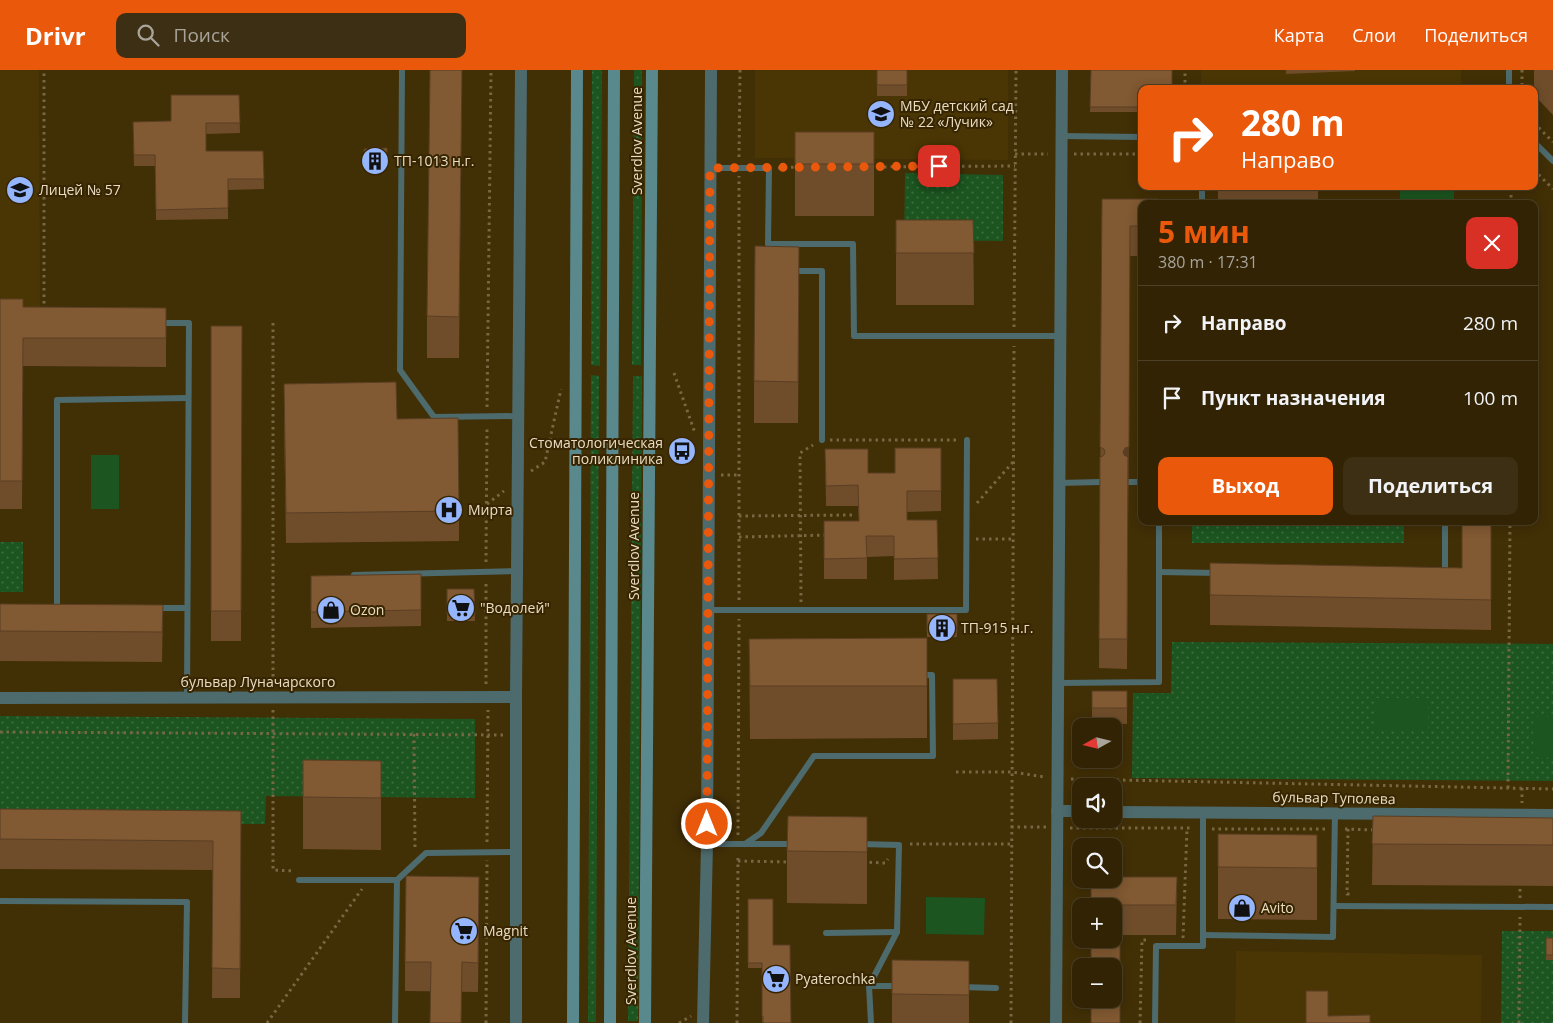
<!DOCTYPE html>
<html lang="ru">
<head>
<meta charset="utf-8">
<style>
	body { margin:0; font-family:"Open Sans",sans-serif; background:#3d2f13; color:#f1f3f6; height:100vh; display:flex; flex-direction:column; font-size:19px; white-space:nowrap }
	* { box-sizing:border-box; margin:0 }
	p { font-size:16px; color:#a8a49a }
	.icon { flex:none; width:28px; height:28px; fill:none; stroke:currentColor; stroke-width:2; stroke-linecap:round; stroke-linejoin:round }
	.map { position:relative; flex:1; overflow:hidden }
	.side { position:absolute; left:1138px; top:130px; width:400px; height:325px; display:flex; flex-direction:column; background:#312304; border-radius:10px; box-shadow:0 2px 12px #0003,0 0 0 1px #4c4026 }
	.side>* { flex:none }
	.banner { position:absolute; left:1138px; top:15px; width:400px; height:105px; border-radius:10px; box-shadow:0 2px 12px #0003,0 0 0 1px #4c4026; background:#ea580c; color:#fff; overflow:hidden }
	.needle { width:32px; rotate:262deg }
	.tools { position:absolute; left:1072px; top:648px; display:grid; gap:10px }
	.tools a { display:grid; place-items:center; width:50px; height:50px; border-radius:10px; background:#312304; box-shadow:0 2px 12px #0003,0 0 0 1px #4c4026; font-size:25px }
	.pin { position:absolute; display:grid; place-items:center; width:42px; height:42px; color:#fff; margin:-21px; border-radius:10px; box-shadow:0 2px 8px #0006 }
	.me { position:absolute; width:55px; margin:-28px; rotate:0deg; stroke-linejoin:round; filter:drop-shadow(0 0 4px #0008) }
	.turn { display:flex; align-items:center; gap:18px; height:105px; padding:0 20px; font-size:22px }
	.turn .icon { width:65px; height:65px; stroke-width:2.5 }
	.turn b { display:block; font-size:35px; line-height:42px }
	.round { display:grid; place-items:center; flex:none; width:52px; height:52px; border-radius:10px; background:#3d2f13 }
	.summary { display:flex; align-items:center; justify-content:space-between; height:85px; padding:0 20px }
	h1 { font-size:30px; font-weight:700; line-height:38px; color:#ea580c }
	.cta { display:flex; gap:10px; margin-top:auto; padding:10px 20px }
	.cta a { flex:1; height:58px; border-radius:10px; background:#ea580c; color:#fff; font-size:20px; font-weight:700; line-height:58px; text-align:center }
	.cta a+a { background:#3d2f13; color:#f1f3f6 }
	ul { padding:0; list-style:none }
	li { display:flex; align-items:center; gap:15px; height:75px; padding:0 20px; border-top:1px solid #4c4026 }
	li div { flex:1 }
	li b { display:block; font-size:19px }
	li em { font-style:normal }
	header { display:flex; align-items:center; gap:30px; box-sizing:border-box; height:70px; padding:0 25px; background:#ea580c; color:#fff }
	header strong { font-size:24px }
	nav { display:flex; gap:28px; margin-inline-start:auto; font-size:18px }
	.search { width:350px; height:45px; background:#3d2f13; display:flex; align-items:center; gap:12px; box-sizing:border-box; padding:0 18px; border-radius:10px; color:#a8a49a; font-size:19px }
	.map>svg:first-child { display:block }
	.built { fill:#4a3604 }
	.grass { fill:url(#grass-dots) }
	.pitch { fill:#1c5520 }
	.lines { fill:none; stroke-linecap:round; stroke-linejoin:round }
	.path { stroke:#786743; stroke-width:3; stroke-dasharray:2.5 4; stroke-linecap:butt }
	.service { stroke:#4d6a6d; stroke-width:6 }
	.minor { stroke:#4d6a6d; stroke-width:12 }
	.secondary { stroke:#59888d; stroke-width:12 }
	.wall { fill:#6f4d2b }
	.shaded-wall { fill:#5a3e23 }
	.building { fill:#815932; stroke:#5a3e23 }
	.route { stroke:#ea580c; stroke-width:9; stroke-dasharray:0 16.2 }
	.labels { text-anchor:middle; stroke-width:4; stroke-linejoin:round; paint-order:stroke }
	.poi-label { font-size:14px; fill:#e9dcc2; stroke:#362500; text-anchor:start }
	.street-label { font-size:14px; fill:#e9dcc2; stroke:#362500 }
</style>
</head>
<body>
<header>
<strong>Drivr</strong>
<div class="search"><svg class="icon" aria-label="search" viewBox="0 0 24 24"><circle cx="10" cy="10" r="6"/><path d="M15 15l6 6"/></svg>Поиск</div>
<nav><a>Карта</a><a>Слои</a><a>Поделиться</a></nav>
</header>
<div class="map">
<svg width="1553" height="953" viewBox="0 0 1553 953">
	<defs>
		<pattern id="grass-dots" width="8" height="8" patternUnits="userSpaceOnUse" patternTransform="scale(1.25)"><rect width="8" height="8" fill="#1c5520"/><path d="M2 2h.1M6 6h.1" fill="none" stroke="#3d6d3f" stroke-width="1.8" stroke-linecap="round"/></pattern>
	</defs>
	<rect width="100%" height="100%" fill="#412f06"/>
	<g class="built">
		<path d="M0,0H39L40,241H0Z"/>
		<path d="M755,0H1008V90L755,88Z"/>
		<rect x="1201" y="0" width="260" height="19"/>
		<path d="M1236,881L1482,885L1481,953H1235Z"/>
	</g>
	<g class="grass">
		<path d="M592,0H602L600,296L591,295Z"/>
		<path d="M634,0H642L641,295H632Z"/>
		<path d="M905,103L1003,105V171L904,170Z"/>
		<path d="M591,305L599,306L596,952H588Z"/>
		<path d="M633,306H642L638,951H628Z"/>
		<rect x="1192" y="451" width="212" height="22"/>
		<rect x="0" y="472" width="23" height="50"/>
		<path d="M1172,572L1553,574V711L1132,708L1133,623H1171Z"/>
		<path d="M0,646L475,649V728L266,726L265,754L0,752Z"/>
		<path d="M1502,861H1553V953H1501Z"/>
	</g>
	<g class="pitch">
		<rect x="1400" y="119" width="54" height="15"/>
		<rect x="91" y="385" width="28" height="54"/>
		<rect x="1375" y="628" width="53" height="31"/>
		<path d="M1533,647H1553V688L1533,687Z"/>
		<path d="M926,827L985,828L984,865L926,864Z"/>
	</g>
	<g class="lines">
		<g class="path">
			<path d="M1522,0V19"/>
			<path d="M1185,19V0"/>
			<path d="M1534,53L1553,72"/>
			<path d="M1015,84H1048"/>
			<path d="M1074,84H1141"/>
			<path d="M739,87L740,0"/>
			<path d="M871,97L1015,96"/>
			<path d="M778,98L797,97"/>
			<path d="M1534,100L1553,119"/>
			<path d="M1511,134V116"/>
			<path d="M44,240V0"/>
			<path d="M273,253V616"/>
			<path d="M1014,257L1016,0"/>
			<path d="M674,303L695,363"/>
			<path d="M487,337L491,0"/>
			<path d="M830,370H957"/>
			<path d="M531,401L545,392L561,319"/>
			<path d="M721,405H738"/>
			<path d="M977,433L1013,392"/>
			<path d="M487,434L504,421"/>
			<path d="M739,446L853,445"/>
			<path d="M739,467L828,465"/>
			<path d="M976,469H1013"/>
			<path d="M486,492L487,356"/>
			<path d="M739,530V106"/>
			<path d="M801,532L800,383L813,375"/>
			<path d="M486,614V511"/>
			<path d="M273,640V800L294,801"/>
			<path d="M0,662L504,665"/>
			<path d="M414,664L415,779"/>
			<path d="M956,702H1012L1045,707"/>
			<path d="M1071,709L1553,719"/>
			<path d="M1508,718L1510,451"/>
			<path d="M1522,718V733"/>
			<path d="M1011,757H1046"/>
			<path d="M1070,758H1193"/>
			<path d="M1212,759H1326"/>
			<path d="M1345,759L1376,760"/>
			<path d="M1348,759L1347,824H1350"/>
			<path d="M738,765L739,549"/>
			<path d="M487,772L488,640"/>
			<path d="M910,774H1012"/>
			<path d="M738,791L790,792"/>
			<path d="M863,792L885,793L888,789"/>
			<path d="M1520,828V816"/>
			<path d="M1183,868L1187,758"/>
			<path d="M267,953L362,819"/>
			<path d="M486,953L487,790"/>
			<path d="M679,953L691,946"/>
			<path d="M737,953L738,784"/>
			<path d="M1011,953L1014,276"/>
			<path d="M1140,953L1142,870H1148"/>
			<path d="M1519,953L1520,847"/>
		</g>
		<g class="service">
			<path d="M402,0L400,300L434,347L519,346"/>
			<path d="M1509,0V19"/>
			<path d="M1061,66L1141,67"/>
			<path d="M1534,72L1553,91"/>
			<path d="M710,98H769L768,174H853L854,266H1060"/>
			<path d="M1202,134V116"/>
			<path d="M792,201H822V370"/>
			<path d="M159,253H189L187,627"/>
			<path d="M1128,412H1141"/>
			<path d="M1059,413L1100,412"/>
			<path d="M1445,451V505"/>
			<path d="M1159,502L1218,503"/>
			<path d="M354,505L518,501"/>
			<path d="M57,538V330L188,328"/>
			<path d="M156,538H187"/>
			<path d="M707,540H966L967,370"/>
			<path d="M1058,613L1159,612V451"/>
			<path d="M707,774H795"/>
			<path d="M745,774L761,763L814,686H933L932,605H918"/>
			<path d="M860,774L899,775L897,862L869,916L871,953"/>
			<path d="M299,810H397"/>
			<path d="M0,831L187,832L185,953"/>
			<path d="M1334,836L1553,837"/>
			<path d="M826,863L897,862"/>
			<path d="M1203,865L1333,867L1335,743"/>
			<path d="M869,916H898"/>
			<path d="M961,917L996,918"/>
			<path d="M395,953L397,810L426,783L516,782"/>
			<path d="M1155,953L1156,876H1203V742"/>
		</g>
		<g class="minor">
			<path d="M0,628L516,627"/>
			<path d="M1057,741H1081"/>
			<path d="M1114,742L1553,745"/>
			<path d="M516,953V627L521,0"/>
			<path d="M703,953L707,774L711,0"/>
			<path d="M1056,953L1062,0"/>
		</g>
		<g class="secondary">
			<path d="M573,953L577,0"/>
			<path d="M610,953L614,0"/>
			<path d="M645,953L652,0"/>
		</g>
	</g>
	<g class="wall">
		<path d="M462,0L459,288H427V246Z"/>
		<rect x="877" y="0" width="30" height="26"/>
		<path d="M1091,0L1141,19V42H1090Z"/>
		<path d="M1286,0H1355V1L1286,4Z"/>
		<path d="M1534,0H1553V45L1534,25Z"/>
		<path d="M239,25L240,63L206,64V81H263L264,119L228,120V149L156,150L155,96H134L133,52L171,51Z"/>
		<rect x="795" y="62" width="79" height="84"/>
		<path d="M387,78V98H364V79Z"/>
		<rect x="1218" y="116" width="100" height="18"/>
		<path d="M1102,129L1141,134V186H1130L1127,599L1099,598Z"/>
		<path d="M896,150H973L974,235H896Z"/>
		<path d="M799,218L798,353H754V311Z"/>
		<path d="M0,229L23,237L166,238V297L23,296L22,439H0Z"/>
		<path d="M211,256H242L241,571H211Z"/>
		<path d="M284,343L397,349L459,441V471L286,473Z"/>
		<path d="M941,378V441L907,442V450H937L938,509L894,510V486L867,487V509H824V451H859L858,436H826L825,379L868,403H895Z"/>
		<path d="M1491,451V560L1210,555V525L1462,498Z"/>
		<path d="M421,504V556L311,558V506Z"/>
		<path d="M447,519H474L475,551H447Z"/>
		<path d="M0,534L163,535L162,592L0,591Z"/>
		<rect x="927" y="544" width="30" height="23"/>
		<path d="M927,568V668L750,669L749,569Z"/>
		<path d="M953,609L998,653V669L953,670Z"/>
		<path d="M1127,621V654L1092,653V638Z"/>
		<path d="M303,690L381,691V780L303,779Z"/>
		<path d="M0,739L241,741L240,928H212L213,800L0,799Z"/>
		<path d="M1373,746L1553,748V816L1372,815Z"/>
		<path d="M867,747V834L787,833V781Z"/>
		<path d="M1218,764L1317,765V850L1218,849Z"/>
		<path d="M1177,807L1176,865H1120L1114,836Z"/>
		<path d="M748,829H773L763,952H762V898H748Z"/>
		<path d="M479,836L478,922L405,921V892Z"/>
		<rect x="1546" y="868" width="7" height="22"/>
		<path d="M892,890L969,891V953H892Z"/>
	</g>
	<g class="shaded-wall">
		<path d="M1130,156L1127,599L1128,407L1123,382Z"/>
		<path d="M799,177V218L798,353V312Z"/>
		<path d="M479,807V836L478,922V893Z"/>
	</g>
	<g class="building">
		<path d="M430,0H462L459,247L427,246Z"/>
		<rect x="877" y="0" width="30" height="15"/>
		<path d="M1091,0H1172V19H1141V37H1090Z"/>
		<path d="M171,25H239L240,53H206V81H263L264,109H228V138L156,140L155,85H134L133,52L171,51Z"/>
		<rect x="795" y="62" width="79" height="32"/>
		<path d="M387,78V92H364V79Z"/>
		<path d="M1102,129H1158V134H1141V156H1130L1129,377L1125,378L1123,382L1124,385L1128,387L1127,569H1099L1100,387L1103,386L1105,383L1104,379L1100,377Z"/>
		<path d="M896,150H973L974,183H896Z"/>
		<path d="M755,176L799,177L798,312L754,311Z"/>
		<path d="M0,229H23V237L166,238V268H23L22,411H0Z"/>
		<path d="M211,256H242L241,541H211Z"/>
		<path d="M396,312L397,349L458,348L459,441L286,443L284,314Z"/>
		<path d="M895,378H941V421H907V450H937L938,488L894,489V466H866L867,488L824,489V451H859L858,415L826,416L825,379H868V403H895Z"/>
		<path d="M1462,451H1491V530L1210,525V493L1462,498Z"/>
		<path d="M421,504V540L311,542V506Z"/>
		<path d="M447,519H474L475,545H447Z"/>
		<path d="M0,534L163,535L162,562L0,561Z"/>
		<rect x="927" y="544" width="30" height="18"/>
		<path d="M927,568V616H750L749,569Z"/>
		<path d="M953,609H997L998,653L953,654Z"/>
		<rect x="1092" y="621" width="35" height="17"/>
		<path d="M303,690L381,691V728L303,727Z"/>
		<path d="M0,739L241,741L240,899L212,898L213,771L0,769Z"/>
		<path d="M788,746L867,747V782L787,781Z"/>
		<path d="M1373,746L1553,748V775L1372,774Z"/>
		<path d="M1218,764L1317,765V798L1218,797Z"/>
		<path d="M406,806L479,807L478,893L462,892L461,953H430L431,892H405Z"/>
		<path d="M1114,807H1177L1176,835H1120V953H1091V929H1114V896H1091V869H1114V836H1091V809H1114Z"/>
		<path d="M748,829H773V875H790L791,953H763V946H762V893H748Z"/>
		<rect x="1546" y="868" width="7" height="17"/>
		<path d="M892,890L969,891V925L892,924Z"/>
		<path d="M1306,921H1328V946L1370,945V953H1306Z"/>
	</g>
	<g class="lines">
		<path class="route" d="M707,754L710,98L939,96"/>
	</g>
	<defs>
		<g id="school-disc" transform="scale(1.4375)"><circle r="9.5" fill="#95b6fd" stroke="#362500"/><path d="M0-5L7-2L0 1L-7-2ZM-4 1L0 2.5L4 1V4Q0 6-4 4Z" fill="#111"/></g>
		<g id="building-disc" transform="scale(1.4375)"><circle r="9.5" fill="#95b6fd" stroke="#362500"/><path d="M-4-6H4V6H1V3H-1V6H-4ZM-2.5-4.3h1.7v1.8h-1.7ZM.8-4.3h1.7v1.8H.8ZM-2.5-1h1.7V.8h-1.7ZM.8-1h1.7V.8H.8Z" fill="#111"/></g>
		<g id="bus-disc" transform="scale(1.4375)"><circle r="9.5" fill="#95b6fd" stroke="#362500"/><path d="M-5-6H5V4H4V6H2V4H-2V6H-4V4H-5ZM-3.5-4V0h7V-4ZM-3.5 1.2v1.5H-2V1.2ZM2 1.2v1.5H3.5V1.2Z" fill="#111"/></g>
		<g id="hospital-disc" transform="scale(1.4375)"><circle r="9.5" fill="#95b6fd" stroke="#362500"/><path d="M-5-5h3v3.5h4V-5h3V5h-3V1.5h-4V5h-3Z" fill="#111"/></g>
		<g id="supermarket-disc" transform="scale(1.4375)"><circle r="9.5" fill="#95b6fd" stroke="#362500"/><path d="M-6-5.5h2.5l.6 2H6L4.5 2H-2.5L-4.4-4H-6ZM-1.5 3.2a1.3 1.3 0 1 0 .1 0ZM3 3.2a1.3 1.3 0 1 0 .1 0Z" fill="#111"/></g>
		<g id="shop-disc" transform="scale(1.4375)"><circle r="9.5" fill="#95b6fd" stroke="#362500"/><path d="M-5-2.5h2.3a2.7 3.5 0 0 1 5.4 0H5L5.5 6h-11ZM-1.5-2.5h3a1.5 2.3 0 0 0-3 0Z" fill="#111"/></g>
	</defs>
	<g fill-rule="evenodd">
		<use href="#school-disc" x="881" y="44"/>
		<use href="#building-disc" x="375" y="91"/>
		<use href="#school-disc" x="20" y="120"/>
		<use href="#bus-disc" x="682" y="381"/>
		<use href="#hospital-disc" x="449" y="440"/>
		<use href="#supermarket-disc" x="461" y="538"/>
		<use href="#shop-disc" x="331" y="540"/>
		<use href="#building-disc" x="942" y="558"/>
		<use href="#shop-disc" x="1242" y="838"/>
		<use href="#supermarket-disc" x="464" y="861"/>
		<use href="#supermarket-disc" x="776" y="909"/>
	</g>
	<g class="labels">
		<g class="poi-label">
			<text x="900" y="41">МБУ детский сад<tspan x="900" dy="16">№ 22 «Лучик»</tspan></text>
			<text x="394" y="96">ТП-1013 н.г.</text>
			<text x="39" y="125">Лицей № 57</text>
			<text x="663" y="378" text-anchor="end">Стоматологическая<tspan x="663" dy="16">поликлиника</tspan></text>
			<text x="468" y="445">Мирта</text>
			<text x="480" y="543">"Водолей"</text>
			<text x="350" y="545">Ozon</text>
			<text x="961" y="563">ТП-915 н.г.</text>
			<text x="1261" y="843">Avito</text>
			<text x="483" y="866">Magnit</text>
			<text x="795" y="914">Pyaterochka</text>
		</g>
		<g class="street-label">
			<text transform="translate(637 71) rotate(-90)" y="5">Sverdlov Avenue</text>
			<text transform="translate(634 476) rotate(-90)" y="5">Sverdlov Avenue</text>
			<text x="258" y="617">бульвар Луначарского</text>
			<text transform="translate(1334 728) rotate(1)" y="5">бульвар Туполева</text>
			<text transform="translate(631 881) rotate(-90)" y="5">Sverdlov Avenue</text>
		</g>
	</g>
</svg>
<div class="tools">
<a><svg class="needle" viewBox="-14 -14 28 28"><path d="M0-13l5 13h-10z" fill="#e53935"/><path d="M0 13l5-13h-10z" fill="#a8a49a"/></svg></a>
<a><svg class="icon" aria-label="sound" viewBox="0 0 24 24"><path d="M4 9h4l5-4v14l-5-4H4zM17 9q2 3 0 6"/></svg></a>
<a><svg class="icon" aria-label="search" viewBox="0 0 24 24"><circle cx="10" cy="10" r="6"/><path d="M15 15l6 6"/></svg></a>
<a>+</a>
<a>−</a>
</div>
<div class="pin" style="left:939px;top:96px;background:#d93025"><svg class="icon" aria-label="arrive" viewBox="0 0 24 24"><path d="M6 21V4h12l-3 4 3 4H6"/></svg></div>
<svg class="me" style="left:707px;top:754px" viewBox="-20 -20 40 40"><circle r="17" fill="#ea580c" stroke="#fff" stroke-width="3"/><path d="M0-11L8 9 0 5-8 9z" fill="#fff"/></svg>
<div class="banner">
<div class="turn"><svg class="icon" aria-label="right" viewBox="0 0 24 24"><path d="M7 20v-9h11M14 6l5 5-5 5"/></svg><div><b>280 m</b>Направо</div></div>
</div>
<section class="side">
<div class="summary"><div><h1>5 мин</h1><p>380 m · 17:31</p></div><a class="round" style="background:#d93025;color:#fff"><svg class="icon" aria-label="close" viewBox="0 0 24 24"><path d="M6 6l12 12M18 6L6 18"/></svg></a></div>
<ul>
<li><svg class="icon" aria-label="right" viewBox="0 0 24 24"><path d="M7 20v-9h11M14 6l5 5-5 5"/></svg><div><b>Направо</b></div><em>280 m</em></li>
<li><svg class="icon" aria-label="arrive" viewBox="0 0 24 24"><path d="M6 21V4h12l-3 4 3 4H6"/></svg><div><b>Пункт назначения</b></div><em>100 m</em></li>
</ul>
<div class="cta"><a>Выход</a><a>Поделиться</a></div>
</section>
</div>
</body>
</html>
